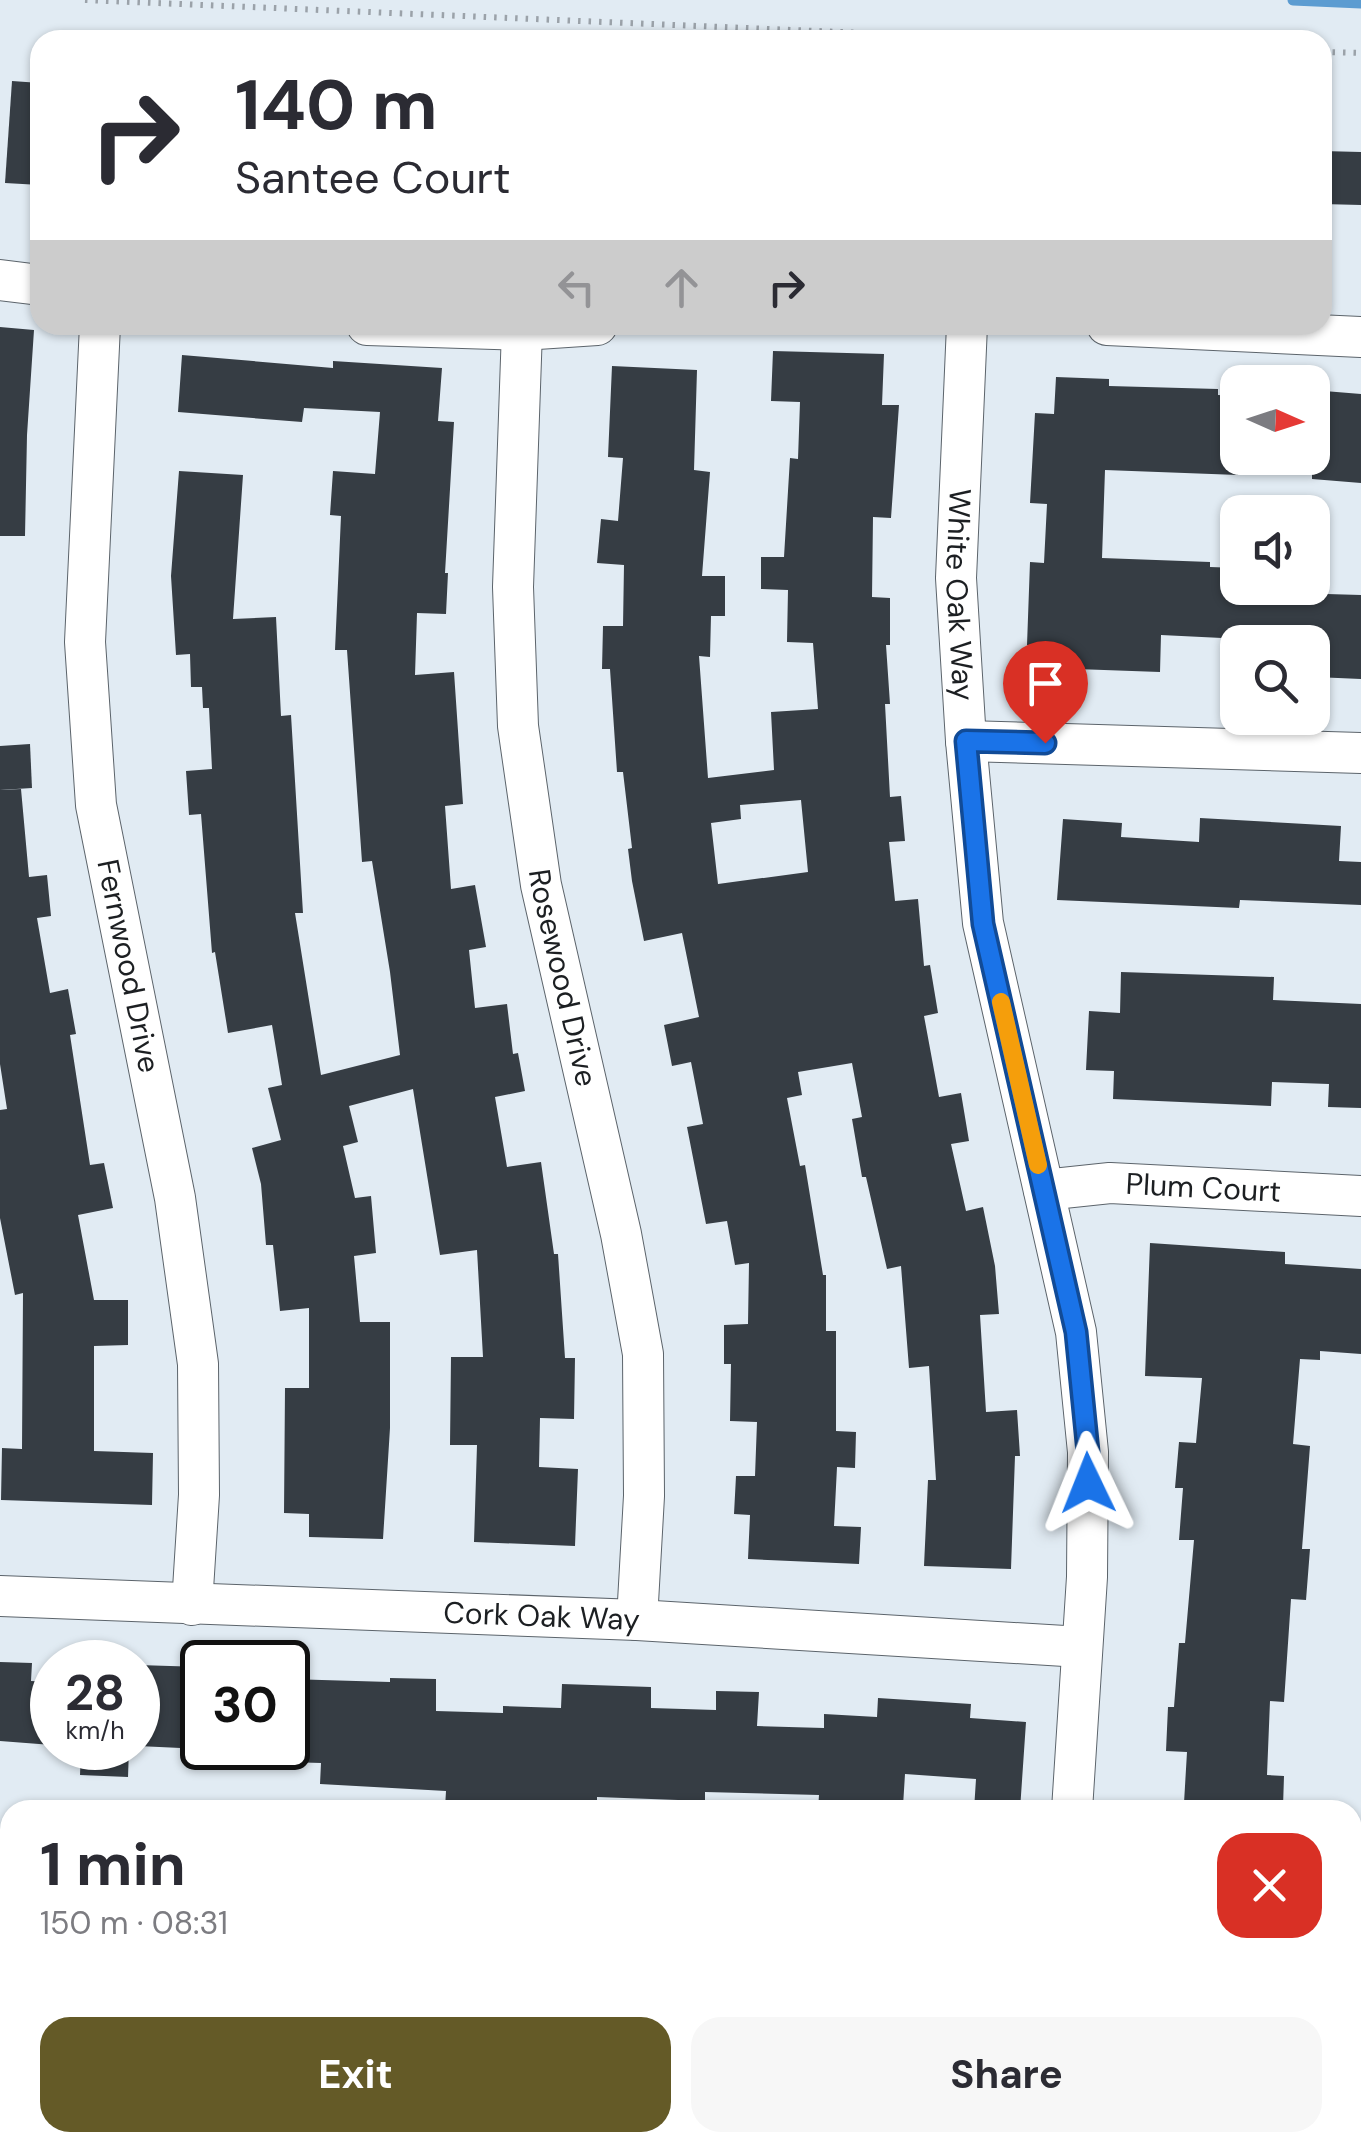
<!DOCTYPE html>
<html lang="en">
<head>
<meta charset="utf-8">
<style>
	body { margin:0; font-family:"DM Sans",sans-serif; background:#f7f7f7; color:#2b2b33; height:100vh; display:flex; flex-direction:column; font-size:38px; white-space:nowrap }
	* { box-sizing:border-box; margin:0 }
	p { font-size:32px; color:#7c7c81 }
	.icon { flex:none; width:55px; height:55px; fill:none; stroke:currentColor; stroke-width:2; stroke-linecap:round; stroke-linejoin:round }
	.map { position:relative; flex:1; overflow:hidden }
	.sheet { position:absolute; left:0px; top:1800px; width:1362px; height:352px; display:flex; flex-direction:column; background:#fff; border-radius:30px 30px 0 0; box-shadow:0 2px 8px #0004 }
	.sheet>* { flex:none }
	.top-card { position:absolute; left:30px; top:30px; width:1302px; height:305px; border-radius:30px; box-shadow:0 2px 8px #0004; background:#fff; color:#2b2b33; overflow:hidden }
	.needle { width:65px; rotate:93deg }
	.tools { position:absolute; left:1220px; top:365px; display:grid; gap:20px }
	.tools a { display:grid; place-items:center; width:110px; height:110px; border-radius:20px; background:#fff; box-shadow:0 2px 8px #0004; font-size:50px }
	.speed { position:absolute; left:30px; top:1640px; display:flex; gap:20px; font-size:50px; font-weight:700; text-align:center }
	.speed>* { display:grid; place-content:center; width:130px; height:130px; border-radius:50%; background:#fff; box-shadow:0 2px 8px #0004; line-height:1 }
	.speed small { font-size:25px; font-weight:400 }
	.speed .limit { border:5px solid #111; border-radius:15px; background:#fff; color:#111 }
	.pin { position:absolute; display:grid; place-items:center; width:85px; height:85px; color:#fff; margin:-102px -42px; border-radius:50% 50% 50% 0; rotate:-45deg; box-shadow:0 0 10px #0007 }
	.pin .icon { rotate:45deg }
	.me { position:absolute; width:110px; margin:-55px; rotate:358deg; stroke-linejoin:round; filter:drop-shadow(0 0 8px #0008) }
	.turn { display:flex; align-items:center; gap:35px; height:210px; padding:0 40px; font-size:45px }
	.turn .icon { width:130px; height:130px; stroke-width:2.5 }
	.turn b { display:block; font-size:70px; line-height:85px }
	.lanes { display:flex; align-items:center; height:95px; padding:0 40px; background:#0003; justify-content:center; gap:50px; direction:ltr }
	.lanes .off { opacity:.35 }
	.round { display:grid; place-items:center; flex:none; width:105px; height:105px; border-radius:30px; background:#f7f7f7 }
	.head { display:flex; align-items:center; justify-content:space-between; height:170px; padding:0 40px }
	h1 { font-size:60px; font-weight:700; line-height:75px }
	.action { display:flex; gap:20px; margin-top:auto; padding:20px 40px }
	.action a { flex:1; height:115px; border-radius:30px; background:#645a27; color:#fff; font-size:40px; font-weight:700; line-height:115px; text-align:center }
	.action a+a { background:#f7f7f7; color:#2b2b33 }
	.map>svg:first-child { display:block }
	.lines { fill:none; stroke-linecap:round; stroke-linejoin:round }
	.stream { stroke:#5c9cd1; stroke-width:11 }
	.building { fill:#363d44; fill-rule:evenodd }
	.street-casing { stroke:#5c646b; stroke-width:42 }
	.path { stroke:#9ba2a9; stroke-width:6; stroke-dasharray:2.5 8; stroke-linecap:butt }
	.street { stroke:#fff; stroke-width:40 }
	.route-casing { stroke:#114b97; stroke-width:25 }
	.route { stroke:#1a73e8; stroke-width:18 }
	.slow { stroke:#f59e0b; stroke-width:18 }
	.labels { text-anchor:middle; stroke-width:10; stroke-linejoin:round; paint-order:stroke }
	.street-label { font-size:30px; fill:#1c1f22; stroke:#f0f8ff }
</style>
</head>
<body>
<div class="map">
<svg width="1361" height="2151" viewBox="0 0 1361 2151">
	<rect width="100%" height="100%" fill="#e1ebf3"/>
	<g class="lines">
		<path class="stream" d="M1293,0L1361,3"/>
	</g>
	<g class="building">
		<path d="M12,81L40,83V185L5,183Z"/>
		<path d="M1322,151L1361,152V205L1322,204Z"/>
		<path d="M0,327L34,330L27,435L25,536H0Z"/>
		<path d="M773,351L884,354L882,405H899L891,518L873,517L872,597L890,598V645H886L890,704H885L890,797L901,796L905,841L889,842L895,901L918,899L924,966L930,965L938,1013L924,1016L939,1097L961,1093L969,1141L951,1144L966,1211L983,1207L995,1266L999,1314L980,1315L986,1412L1017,1410L1020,1456H1015L1011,1569L924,1566L928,1480H936L929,1366L909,1368L901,1266L887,1269L866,1177H862L852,1119L862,1117L852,1063L798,1072L802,1095L787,1098L800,1166L805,1165L823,1275H826V1331H836V1431L856,1432L855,1468L837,1467L834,1526L861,1527L859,1564L748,1559L750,1515L734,1514L736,1476H755L757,1422L730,1421L731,1364H724V1325L748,1324L749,1263L735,1265L727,1221L706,1224L687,1127L703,1124L691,1062L672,1066L664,1025L699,1017L682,933L644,941L632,881L628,849L632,848L623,772H617L610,669H602L603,626H623L624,565L597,563L601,519L618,521L623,458L608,457L612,366L697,370L694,470L710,472L702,576H725V616H711L710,657L699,656L708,778L774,770L771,712L818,709L813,643L787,642L788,590L761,589V557H784L790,458L798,459L800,402L771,401ZM801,800L808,872L718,884L711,823L741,819L740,805Z"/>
		<path d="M182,355L333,368V361L442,368L438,421L454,422L445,573H448L446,614L417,613L415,675L454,672L463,804L445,806L451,889L475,885L486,947L469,950L475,1008L507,1004L513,1054L518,1053L525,1091L495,1097L507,1167L541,1162L554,1254H558L565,1358H575L574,1419L540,1418L539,1467L578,1469L575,1546L474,1542L477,1445H450L451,1357H483L477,1250L440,1255L413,1089L349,1106L358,1142L343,1146L355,1198L371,1196L376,1253L354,1256L360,1322H390V1428L383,1539L309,1537V1514L284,1513L285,1388H309V1308L280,1311L273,1245H266L261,1184L252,1148L281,1140L268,1088L282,1085L272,1025L228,1033L215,952L212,953L201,814L189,815L186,771L212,769L209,708H203L202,687H191L190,654L176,655L171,576L179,471L243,475L233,619L276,617L281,716L291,715L303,913H295L321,1075L400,1055L390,972L372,861L362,862L347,650H335L341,516L330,515L333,471L375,474L380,412L304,408L302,422L178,412Z"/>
		<path d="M1056,377L1109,379V386L1218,389V395L1238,396V475L1105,470L1102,558L1210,562V567L1238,568V588H1293L1292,593L1361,595V679L1315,677L1316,642H1222V638L1161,635L1160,672L1048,668L1049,645H1027L1030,562L1044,563L1047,504L1030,503L1035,413L1054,414Z"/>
		<path d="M1312,390L1361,394V483L1312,479Z"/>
		<path d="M30,744L32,788L0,790V746Z"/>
		<path d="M21,789L29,877L47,875L51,916L37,918L50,993L68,989L76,1034L70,1035L90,1165L104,1163L113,1208L78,1215L94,1300H128V1345L94,1346V1451L153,1453L152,1505L1,1500L2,1448L22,1449L23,1293L15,1295L0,1218V1110L7,1109L0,1064V790Z"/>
		<path d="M1200,818L1341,826L1339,861L1361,862V905L1240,900L1239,908L1057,900L1063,819L1122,823L1121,837L1199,842Z"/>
		<path d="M1121,972L1274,977L1273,1000L1361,1004V1108L1328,1107L1329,1084L1272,1082L1271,1106L1113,1099L1114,1071L1086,1070L1089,1011L1120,1013Z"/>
		<path d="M1150,1243L1285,1252V1264L1361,1269V1354L1320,1351V1360L1300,1359L1293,1444L1310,1446L1302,1549H1310L1306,1600L1291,1599L1284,1702L1270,1701L1267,1775L1284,1776L1283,1807L1184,1803L1187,1752L1166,1751L1168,1707H1174L1179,1643H1185L1194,1540H1179L1183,1488H1175L1179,1442L1196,1443L1202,1378L1145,1376Z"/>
		<path d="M0,1662L32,1663L31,1681L52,1682V1745L0,1741Z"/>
		<path d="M138,1665L202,1667V1749L138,1746Z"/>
		<path d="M390,1678L436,1679V1711L503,1713V1706L561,1708L562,1684L651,1687V1708L716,1710V1691L759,1692L757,1726L824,1728V1714L877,1717L878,1698L971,1704L970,1718L1026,1722L1020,1810H974L976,1779L905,1774L903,1806L851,1802V1810H818L819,1795L705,1792V1801L597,1797V1804L490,1801V1809L445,1808L446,1791L320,1784L321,1763L288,1762V1679L390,1682Z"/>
		<path d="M81,1748H129L128,1777L80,1775Z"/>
	</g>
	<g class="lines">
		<g class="street-casing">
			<g id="street">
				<path d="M0,280L40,285"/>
				<path id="s1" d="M100,325L85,642L96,805L175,1198L198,1364L199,1495L192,1605"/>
				<path d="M367,325L522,330L597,325"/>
				<path id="s2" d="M967,325L956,578L966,741L983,923L1076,1332L1088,1452L1087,1577L1072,1810"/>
				<path d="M1107,325L1361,337"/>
				<path id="s3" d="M522,330L513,587L518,726L541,885L621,1234L643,1354L644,1496L637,1620"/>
				<path d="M966,741L1361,753"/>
				<path id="s4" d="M1044,1190L1110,1183L1361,1196"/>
				<path id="s5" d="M0,1596L637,1620L1081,1647"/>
				<path d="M0,2035L10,2036"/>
				<path d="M1352,2102H1361"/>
				<path d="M132,2151V2142"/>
				<path d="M577,2151L578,2142"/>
			</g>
		</g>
		<g class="path">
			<path d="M85,0L1029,40"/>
			<path d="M1322,52L1361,53"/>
		</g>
		<use href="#street" class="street"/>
	</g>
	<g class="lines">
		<g class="route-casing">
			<path id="route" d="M1045,743L966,741L983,924L1076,1332L1088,1452V1483"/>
		</g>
		<use href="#route" class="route"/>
		<path class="slow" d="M1001,1002L1038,1165"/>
	</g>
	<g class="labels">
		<g class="street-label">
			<text dy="10" stroke="none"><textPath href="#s2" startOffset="270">White Oak Way</textPath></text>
			<text dy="10" stroke="none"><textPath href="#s1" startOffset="645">Fernwood Drive</textPath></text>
			<text dy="10" stroke="none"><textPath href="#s3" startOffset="652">Rosewood Drive</textPath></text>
			<text dy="10" stroke="none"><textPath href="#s4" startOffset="160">Plum Court</textPath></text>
			<text dy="10" stroke="none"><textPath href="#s5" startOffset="542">Cork Oak Way</textPath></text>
		</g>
	</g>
</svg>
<div class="tools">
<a><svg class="needle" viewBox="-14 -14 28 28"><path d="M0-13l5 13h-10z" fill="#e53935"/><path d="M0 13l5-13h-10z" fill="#7c7c81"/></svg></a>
<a><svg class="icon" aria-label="sound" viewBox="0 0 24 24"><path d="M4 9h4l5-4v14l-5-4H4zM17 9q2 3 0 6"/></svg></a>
<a><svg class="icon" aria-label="search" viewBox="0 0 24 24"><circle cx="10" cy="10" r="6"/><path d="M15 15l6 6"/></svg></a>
</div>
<div class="speed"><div>28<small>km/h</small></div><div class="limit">30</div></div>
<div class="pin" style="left:1045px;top:743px;background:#d93025"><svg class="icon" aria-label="arrive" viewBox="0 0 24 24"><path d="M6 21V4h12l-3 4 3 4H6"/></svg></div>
<svg class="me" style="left:1088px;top:1483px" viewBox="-20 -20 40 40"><path d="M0-17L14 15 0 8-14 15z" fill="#1a73e8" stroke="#fff" stroke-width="4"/></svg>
<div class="top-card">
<div class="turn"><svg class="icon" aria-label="right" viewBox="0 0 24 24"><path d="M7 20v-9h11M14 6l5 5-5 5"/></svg><div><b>140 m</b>Santee Court</div></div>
<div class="lanes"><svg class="icon off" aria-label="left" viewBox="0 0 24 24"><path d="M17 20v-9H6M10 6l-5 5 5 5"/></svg><svg class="icon off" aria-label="ahead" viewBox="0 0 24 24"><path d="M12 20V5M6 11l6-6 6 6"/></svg><svg class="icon" aria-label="right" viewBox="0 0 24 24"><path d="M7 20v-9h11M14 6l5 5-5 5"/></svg></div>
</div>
<section class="sheet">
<div class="head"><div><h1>1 min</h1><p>150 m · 08:31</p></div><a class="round" style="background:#d93025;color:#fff"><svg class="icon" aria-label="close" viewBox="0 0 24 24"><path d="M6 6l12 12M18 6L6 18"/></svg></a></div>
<div class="action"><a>Exit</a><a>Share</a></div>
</section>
</div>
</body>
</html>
